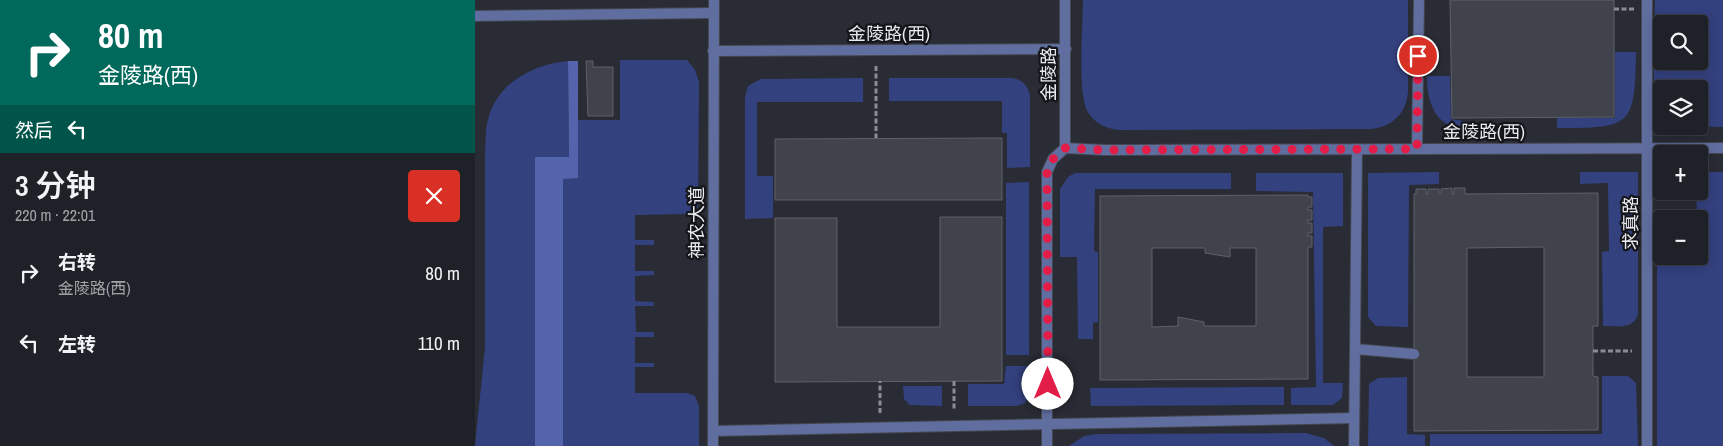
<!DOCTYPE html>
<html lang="zh">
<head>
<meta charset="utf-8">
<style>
	body { margin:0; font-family:"Archivo Narrow","Noto Sans SC",sans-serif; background:#2c2e34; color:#f1f3f6; height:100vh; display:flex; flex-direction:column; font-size:19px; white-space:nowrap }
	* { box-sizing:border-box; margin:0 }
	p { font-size:16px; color:#a1a3a8 }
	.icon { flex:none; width:28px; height:28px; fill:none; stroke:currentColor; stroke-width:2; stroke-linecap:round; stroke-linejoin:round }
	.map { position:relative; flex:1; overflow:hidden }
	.panel { display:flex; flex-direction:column; background:#1f2128; width:475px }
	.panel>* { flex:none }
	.guide { background:#00695c; color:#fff; overflow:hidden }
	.tools { position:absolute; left:1178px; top:15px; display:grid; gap:10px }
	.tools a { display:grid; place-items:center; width:55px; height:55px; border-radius:5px; background:#1f2128; box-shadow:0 2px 12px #0003,0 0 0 1px #3c3e45; font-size:25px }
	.pin { position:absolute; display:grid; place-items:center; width:42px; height:42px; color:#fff; margin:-21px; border:2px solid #fff; border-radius:50%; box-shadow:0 1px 5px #0007 }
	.me { position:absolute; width:55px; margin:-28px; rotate:0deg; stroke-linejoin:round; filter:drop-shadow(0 0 4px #0008) }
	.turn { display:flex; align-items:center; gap:18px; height:105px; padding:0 15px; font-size:22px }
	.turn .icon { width:65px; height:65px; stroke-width:2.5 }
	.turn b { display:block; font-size:35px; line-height:42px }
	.then { display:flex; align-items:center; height:48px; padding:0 15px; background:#0003; gap:10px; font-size:19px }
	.round { display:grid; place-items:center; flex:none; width:52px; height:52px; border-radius:5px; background:#2c2e34 }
	.head { display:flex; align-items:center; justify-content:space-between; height:85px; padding:0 15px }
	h1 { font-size:30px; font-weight:600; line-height:38px }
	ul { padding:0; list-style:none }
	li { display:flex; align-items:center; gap:15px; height:70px; padding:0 15px }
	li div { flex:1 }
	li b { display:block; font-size:19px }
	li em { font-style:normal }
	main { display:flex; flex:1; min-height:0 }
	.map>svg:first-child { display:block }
	.green { fill:#34417f; fill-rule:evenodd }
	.water { fill:#5364ac }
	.building { fill:#40434c; stroke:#5e616b; fill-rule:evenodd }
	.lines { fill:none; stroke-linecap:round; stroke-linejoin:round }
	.service-casing { stroke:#44474f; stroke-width:12 }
	.path { stroke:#898c93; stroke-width:3; stroke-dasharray:5 2.5; stroke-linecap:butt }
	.service { stroke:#606e9f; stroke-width:10 }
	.route { stroke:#e11d48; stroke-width:9; stroke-dasharray:0 16.2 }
	.labels { text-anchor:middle; stroke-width:4.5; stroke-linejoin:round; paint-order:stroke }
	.street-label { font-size:18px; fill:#e9ebf1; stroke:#131519 }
</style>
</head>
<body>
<main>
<section class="panel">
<div class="guide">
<div class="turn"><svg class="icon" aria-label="right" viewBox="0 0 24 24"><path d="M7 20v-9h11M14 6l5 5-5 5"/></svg><div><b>80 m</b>金陵路(西)</div></div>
<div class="then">然后<svg class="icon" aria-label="left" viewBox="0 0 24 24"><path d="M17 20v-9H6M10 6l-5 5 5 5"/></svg></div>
</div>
<div class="head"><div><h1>3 分钟</h1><p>220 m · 22:01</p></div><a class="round" style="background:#d93025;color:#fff"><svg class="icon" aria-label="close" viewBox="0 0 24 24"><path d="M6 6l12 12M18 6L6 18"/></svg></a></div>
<ul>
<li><svg class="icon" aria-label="right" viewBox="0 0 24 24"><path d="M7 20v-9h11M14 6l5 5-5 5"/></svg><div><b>右转</b><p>金陵路(西)</p></div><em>80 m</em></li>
<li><svg class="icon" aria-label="left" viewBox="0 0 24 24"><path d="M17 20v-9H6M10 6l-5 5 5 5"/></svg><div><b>左转</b></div><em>110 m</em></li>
</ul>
</section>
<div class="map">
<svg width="1248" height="446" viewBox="0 0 1248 446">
	<rect width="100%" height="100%" fill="#292c35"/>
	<g class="green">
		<path d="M608,0H933V91C932,113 917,127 896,129L645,130C632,129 620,124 613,112C602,94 608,24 608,0Z"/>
		<path d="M1180,0H1248V127L1206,126H1224V89H1186V112C1174,93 1180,25 1180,0ZM1186,24H1224V61H1186Z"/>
		<path d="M1140,52H1161C1160,127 1156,128 1082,128V118H1140Z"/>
		<path d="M145,60H212L220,70L224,82L223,208L214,214L160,215V240H179V245H160V271H179V275L160,276V301L179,302V306H160L161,332H179V337H160V363H179V367H160V393H212L220,396L224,406V446H88V178H103V120H145Z"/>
		<path d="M93,61L94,157H60V446H0L10,347V152C11,141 10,130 13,120C21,83 59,64 93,61Z"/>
		<path d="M952,76H975L976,119L993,122V129C961,129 952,104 952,76Z"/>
		<path d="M388,78V102H282V176H298V218L270,219V97L273,86L286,79Z"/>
		<path d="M414,78H536C547,79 553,85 555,96V167L532,168V133H527V101H414Z"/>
		<path d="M964,172V184L934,185L933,327L901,326L893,317V173Z"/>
		<path d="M1105,172H1163V313C1160,330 1141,326 1128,326L1127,252L1134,251L1133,183L1105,184Z"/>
		<path d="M1224,172H1248V446H1182V255L1224,256L1221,191H1224Z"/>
		<path d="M600,173H756V189H620L619,251L623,252V322L618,323V339H603L602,257H585V189L593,177Z"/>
		<path d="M781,173H868V226L848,227V383H868L867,398L858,405H816V388L841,387L838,192L781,191Z"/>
		<path d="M554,182V355H531V183Z"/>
		<path d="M531,366H555L554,396L550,403L542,406H493V384H529Z"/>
		<path d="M1127,376H1153L1161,383L1163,446H955V434H1127Z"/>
		<path d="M932,377V434L950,435V446H893L894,384L903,378Z"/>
		<path d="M428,386H467V406L435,405L429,399Z"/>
		<path d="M809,387V405L616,406L615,388Z"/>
		<path d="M831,433L849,438L859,446H594L609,436L622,434Z"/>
	</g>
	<path class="water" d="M93,61H103V178L88,179V446H60V157H94Z"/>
	<g class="building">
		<path d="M975,0H1139V117L977,118Z"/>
		<path d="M111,61H118V67H138V116H113Z"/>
		<path d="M527,138V200H300V139Z"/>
		<path d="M977,188V194H979V188H990V194L1123,193V326H1118V376L1123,377V430L939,431V194H941V189H951V194H953V189H964V194H966V189ZM1069,247V377H992V248Z"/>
		<path d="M833,195V197H837V207H833V210H837V220H833V223H837V233H833V236H837V247H833V379L625,380V196ZM677,248H730V253L755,257V248H781V326H729V322L703,317V326L677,327Z"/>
		<path d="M465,217H527V381L300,382V218H362V327H465Z"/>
	</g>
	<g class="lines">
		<g class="service-casing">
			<g id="service">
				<path d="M0,16L239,13"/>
				<path d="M238,51L591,49"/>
				<path d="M590,148L628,150L1248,148"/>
				<path d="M590,148V0"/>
				<path d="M942,149L944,0"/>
				<path d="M880,349L939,354"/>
				<path d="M238,431L879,418"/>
				<path d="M238,446L239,0"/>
				<path d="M572,446V172L578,159L590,148"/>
				<path d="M879,446L882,149"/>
				<path d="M1172,446V0"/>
			</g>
		</g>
		<g class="path">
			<path d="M1139,9H1159"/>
			<path d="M401,66V138"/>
			<path d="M1118,351H1157"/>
			<path d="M479,381V411"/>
			<path d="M405,413V381"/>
		</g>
		<use href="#service" class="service"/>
	</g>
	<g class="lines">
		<path class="route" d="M573,384L572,172L578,159L590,148L628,150L942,149L943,56"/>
	</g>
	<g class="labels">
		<g class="street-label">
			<text x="414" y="40">金陵路(西)</text>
			<text transform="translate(574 74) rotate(-90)" y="6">金陵路</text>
			<text x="1009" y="138">金陵路(西)</text>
			<text transform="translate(222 223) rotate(-90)" y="6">神农大道</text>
			<text transform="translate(1156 223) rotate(-90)" y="6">求真路</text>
		</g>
	</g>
</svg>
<div class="tools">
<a><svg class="icon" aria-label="search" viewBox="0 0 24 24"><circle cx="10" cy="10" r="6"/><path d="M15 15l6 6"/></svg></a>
<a><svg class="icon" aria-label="layers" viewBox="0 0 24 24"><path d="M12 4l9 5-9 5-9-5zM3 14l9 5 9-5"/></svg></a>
<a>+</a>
<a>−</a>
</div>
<div class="pin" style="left:943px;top:56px;background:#d93025"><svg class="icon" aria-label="arrive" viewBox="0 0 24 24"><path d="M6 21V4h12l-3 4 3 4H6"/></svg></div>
<svg class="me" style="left:573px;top:384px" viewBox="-20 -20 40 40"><circle r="19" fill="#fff"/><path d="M0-13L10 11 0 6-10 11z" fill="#e11d48"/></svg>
</div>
</main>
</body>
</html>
